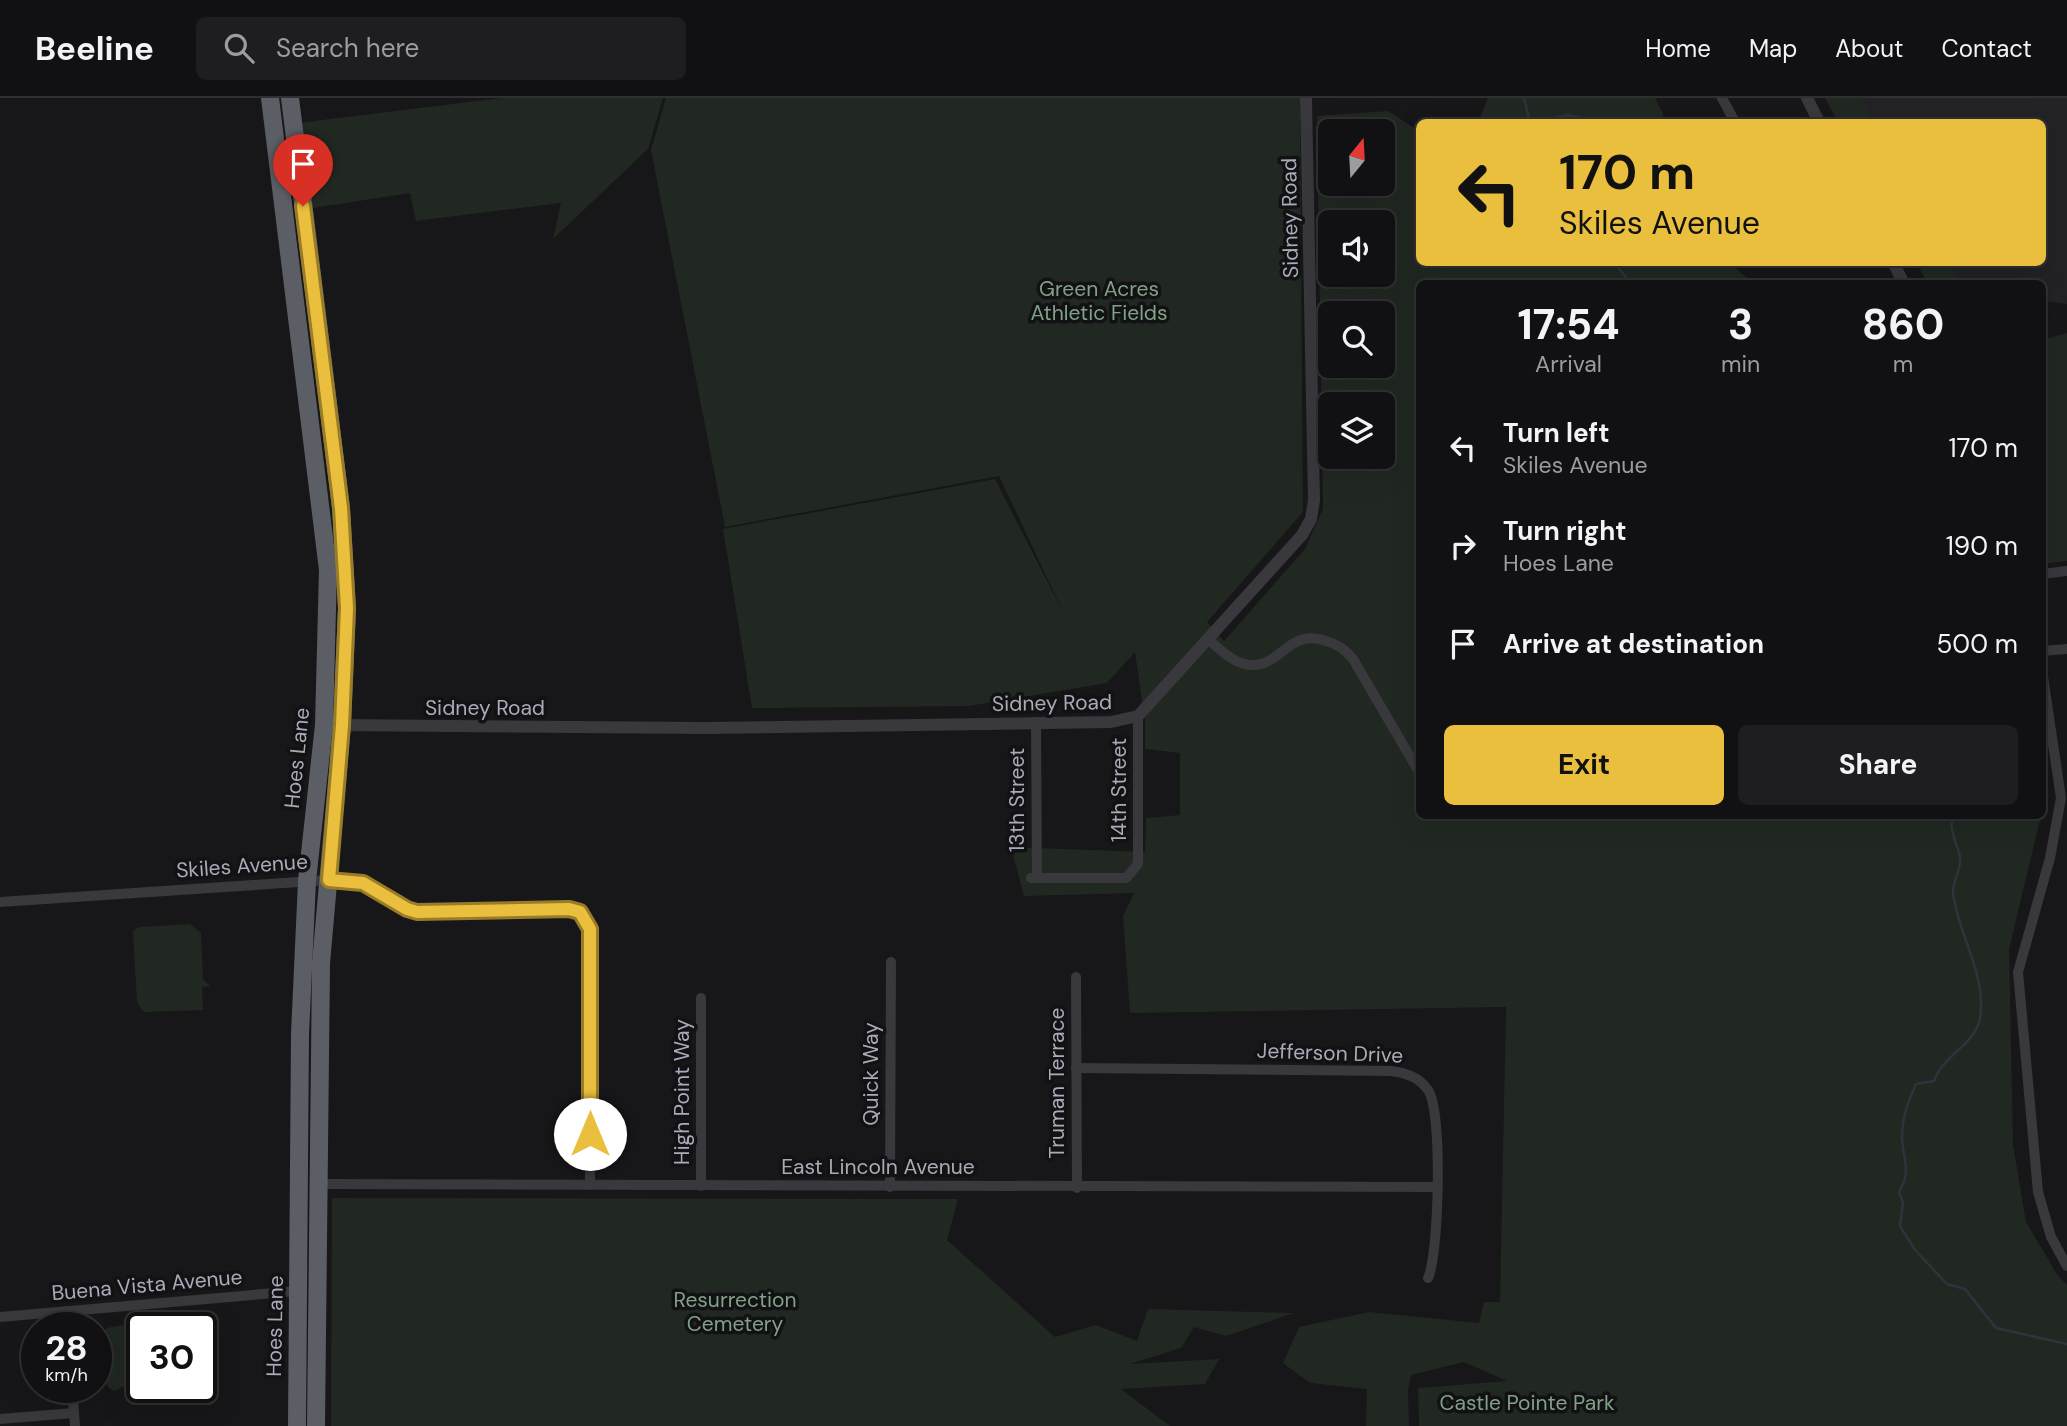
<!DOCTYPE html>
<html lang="en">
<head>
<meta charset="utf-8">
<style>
	body { margin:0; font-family:"DM Sans",sans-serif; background:#1e1e20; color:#f1f3f6; height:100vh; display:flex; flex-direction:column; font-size:26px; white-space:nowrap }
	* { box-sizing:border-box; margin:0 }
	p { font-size:23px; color:#9c9d9f }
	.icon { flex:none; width:38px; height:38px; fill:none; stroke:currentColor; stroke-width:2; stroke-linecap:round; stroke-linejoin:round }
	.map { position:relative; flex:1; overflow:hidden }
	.side { position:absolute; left:1416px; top:182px; width:630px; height:539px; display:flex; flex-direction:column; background:#111012; border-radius:10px; box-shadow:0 7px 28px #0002,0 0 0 2px #303032 }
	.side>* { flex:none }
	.hud { position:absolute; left:1416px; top:21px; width:630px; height:147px; border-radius:10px; box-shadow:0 7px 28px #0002,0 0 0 2px #303032; background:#eabf3d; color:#111; overflow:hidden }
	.needle { width:46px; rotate:18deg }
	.tools { position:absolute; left:1318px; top:21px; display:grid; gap:14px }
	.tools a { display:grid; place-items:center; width:77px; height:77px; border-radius:10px; background:#111012; box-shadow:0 7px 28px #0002,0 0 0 2px #303032; font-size:35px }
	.speed { position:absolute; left:21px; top:1214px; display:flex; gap:14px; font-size:35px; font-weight:700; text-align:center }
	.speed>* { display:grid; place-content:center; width:91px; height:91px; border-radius:50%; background:#111012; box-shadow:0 7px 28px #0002,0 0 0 2px #303032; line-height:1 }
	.speed small { font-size:18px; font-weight:400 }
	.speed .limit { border:4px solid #111; border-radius:10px; background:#fff; color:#111 }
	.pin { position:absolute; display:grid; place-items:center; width:60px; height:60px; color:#fff; margin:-72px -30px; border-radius:50% 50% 50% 0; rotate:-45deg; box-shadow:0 0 7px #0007 }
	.pin .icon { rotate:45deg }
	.me { position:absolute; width:77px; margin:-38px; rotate:0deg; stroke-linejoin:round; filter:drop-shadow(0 0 5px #0008) }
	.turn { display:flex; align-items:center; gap:24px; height:147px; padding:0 28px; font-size:32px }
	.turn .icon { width:91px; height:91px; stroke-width:2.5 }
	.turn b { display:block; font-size:49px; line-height:60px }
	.eta { display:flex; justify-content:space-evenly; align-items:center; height:119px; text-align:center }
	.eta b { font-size:42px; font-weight:700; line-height:49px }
	.cta { display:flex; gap:14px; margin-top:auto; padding:14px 28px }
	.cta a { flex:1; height:80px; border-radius:10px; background:#eabf3d; color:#111; font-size:28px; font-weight:700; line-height:80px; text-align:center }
	.cta a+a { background:#1e1e20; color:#f1f3f6 }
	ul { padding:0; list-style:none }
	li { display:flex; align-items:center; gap:21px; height:98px; padding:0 28px }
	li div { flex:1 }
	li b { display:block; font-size:26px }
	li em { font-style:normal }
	header { display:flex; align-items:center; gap:42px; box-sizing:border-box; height:98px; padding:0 35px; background:#111012; border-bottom:2px solid #303032 }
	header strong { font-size:33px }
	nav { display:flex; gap:38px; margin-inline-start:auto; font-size:24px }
	.search { width:490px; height:63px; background:#1e1e20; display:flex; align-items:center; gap:18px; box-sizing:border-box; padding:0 24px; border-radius:10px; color:#9c9d9f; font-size:26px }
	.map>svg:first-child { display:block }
	.built { fill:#232225 }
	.green { fill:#212822; fill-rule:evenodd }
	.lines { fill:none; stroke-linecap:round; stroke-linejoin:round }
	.stream { stroke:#2d343c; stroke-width:2.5 }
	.minor { stroke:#38383d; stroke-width:10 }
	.tertiary { stroke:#38383d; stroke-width:12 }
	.trunk { stroke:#5c5e65; stroke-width:18 }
	.route-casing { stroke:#987c28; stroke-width:18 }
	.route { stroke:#eabf3d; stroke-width:12 }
	.labels { text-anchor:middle; stroke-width:7; stroke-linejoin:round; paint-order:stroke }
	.street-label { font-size:21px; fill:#a9acb8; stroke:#121113 }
	.park-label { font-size:21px; fill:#81a286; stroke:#121113 }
</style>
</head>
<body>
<header>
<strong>Beeline</strong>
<div class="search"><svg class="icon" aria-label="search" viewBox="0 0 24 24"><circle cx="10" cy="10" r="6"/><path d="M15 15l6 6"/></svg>Search here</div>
<nav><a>Home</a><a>Map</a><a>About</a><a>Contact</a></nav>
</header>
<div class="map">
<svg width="2067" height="1328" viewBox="0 0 2067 1328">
	<rect width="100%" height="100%" fill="#171618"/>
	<path class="built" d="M1862,0H2067V206L2042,203V186L1962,185L1948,165L2042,164V24H1875Z"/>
	<g class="green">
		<path d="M502,0H663L648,51L553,141L561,105L416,123L410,95L307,111L297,25Z"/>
		<path d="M666,0H1300L1303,414L1207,524L1224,543L1305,451L1323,411L1317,18L1388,13L1419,33V164L1729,165L1753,185L1419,186V718H2041L2009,851L2013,1046L2026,1124L2058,1178L2067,1187V1328H1419L1418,1290L1507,1283L1464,1264L1411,1277L1408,1292L1409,1328H1366L1367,1291L1310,1285L1283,1265L1299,1229L1369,1214L1479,1225L1484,1204H1500L1506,909L1130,915L1123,818L1134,795L1024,798L1011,749L1145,754L1146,720L1180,717V655L1145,651V622L1135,554L1107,585L969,608L752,610L723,431L995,381L1064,516L999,378L725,429L651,52ZM1330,33H1382V86H1330ZM1330,124H1382V177H1330ZM1330,215H1382V268H1330ZM1330,306H1382V359H1330Z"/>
		<path d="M1488,0H1655L1663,15L1662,24H1478Z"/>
		<path d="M1825,0H1862L1875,24H1838Z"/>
		<path d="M1916,165H1948L1962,185H1928Z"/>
		<path d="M2067,235V463L2042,466V242Z"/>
		<path d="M190,826L201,835L203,881L210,888L202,889L203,912L144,914L137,904L133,833L139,829Z"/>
		<path d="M332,1100L958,1101L947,1142L1055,1239L1096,1227L1137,1243L1148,1211L1294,1215L1226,1238L1194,1229L1181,1250L1130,1266L1219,1261L1205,1286L1121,1291L1170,1328H331Z"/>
		<path d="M129,1226L130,1228L159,1226L155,1230H142V1280L114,1293C97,1286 95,1243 107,1230Z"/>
	</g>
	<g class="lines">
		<g class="stream">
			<path d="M1524,0L1530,24"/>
			<path d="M1538,24L1568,17L1585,21L1584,24"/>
			<path d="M1614,164L1631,186"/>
			<path d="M1953,718C1948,730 1957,745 1960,759C1962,771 1952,783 1953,795C1958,837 1987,877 1980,920C1975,947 1943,957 1934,983L1916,986C1908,1004 1902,1019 1902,1040C1903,1063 1912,1072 1899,1094L1903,1105L1900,1128L1915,1152L1947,1186L1965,1191L1996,1230L2067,1246"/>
		</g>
		<g class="minor">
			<path d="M1722,0L1735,24"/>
			<path d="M2042,476L2067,473"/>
			<path d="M1210,543C1222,553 1235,567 1252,567C1282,568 1288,530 1326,543C1337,546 1346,552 1353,561L1419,674"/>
			<path d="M2042,553L2067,551"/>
			<path d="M2042,572L2061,700L2050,760L2018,874L2038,1094L2051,1139L2067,1168"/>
			<path d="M1036,624L1037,780"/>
			<path d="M1031,780H1126L1138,766V618"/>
			<path d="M0,804L329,782L363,785L411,813L570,811L580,814L590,831V1087"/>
			<path d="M1076,879L1077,1090"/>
			<path d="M1076,970L1391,973C1406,975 1419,979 1428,992C1443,1012 1439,1157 1428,1180"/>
			<path d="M319,1086L1436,1089"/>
			<path d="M701,1088V900"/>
			<path d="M890,1089L891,864"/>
			<path d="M67,1213L68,1230"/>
			<path d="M0,1219L298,1193"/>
			<path d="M72,1290L75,1328"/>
			<path d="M0,1321L74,1315"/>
		</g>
		<g class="tertiary">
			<path d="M1807,0L1819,24"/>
			<path d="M1893,164L1904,186"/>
			<path d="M336,627L706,630L1111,624L1138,618L1302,437L1311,421L1314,402L1306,0"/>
		</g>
		<g class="trunk">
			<path d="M270,0L328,472L324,627L307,783L300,936L297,1328"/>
			<path d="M290,0L341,410L347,510L342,627L321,865L316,1328"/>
		</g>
	</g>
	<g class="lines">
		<g class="route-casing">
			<path id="route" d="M303,108L341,410L347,510L342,627L329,782L363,785L407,811L417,814L569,811L580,814L590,831V1036"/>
		</g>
		<use href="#route" class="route"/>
	</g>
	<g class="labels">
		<g class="street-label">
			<text transform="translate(1290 120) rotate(-91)" y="7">Sidney Road</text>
			<text transform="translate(1052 605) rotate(-1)" y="7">Sidney Road</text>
			<text x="485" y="617">Sidney Road</text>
			<text transform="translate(297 660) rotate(-84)" y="7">Hoes Lane</text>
			<text transform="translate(1119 692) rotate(-90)" y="7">14th Street</text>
			<text transform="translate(1017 702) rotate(-90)" y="7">13th Street</text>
			<text transform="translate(242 768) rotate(-4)" y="7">Skiles Avenue</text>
			<text transform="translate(1330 955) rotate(2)" y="7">Jefferson Drive</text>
			<text transform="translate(871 976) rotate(-90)" y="7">Quick Way</text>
			<text transform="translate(1057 985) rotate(-90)" y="7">Truman Terrace</text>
			<text transform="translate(682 994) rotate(-90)" y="7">High Point Way</text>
			<text x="878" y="1076">East Lincoln Avenue</text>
			<text transform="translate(147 1187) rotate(-5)" y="7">Buena Vista Avenue</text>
			<text transform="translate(275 1228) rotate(-89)" y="7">Hoes Lane</text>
		</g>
		<g class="park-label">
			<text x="1099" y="198">Green Acres<tspan x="1099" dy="24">Athletic Fields</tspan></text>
			<text x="735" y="1209">Resurrection<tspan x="735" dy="24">Cemetery</tspan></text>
			<text x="1527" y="1312">Castle Pointe Park</text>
		</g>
	</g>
</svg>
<div class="tools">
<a><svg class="needle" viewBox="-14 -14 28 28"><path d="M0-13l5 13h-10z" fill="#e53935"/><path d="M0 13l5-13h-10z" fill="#9c9d9f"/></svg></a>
<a><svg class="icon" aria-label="sound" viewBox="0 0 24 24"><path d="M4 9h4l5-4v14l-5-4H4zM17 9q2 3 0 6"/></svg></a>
<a><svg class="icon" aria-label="search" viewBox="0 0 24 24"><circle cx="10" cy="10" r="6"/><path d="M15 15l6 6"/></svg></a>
<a><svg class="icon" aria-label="layers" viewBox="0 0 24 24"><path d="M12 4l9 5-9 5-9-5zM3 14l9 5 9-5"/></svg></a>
</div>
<div class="speed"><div>28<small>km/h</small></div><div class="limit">30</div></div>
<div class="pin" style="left:303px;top:108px;background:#d93025"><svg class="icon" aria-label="arrive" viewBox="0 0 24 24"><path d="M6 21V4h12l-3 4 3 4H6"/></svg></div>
<svg class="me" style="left:590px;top:1036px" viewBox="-20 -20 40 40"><circle r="19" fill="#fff"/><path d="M0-13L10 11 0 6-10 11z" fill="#eabf3d"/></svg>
<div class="hud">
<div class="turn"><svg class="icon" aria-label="left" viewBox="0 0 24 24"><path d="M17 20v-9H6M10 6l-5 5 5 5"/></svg><div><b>170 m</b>Skiles Avenue</div></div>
</div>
<section class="side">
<div class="eta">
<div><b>17:54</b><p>Arrival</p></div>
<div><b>3</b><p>min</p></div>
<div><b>860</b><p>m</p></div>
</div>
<ul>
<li><svg class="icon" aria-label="left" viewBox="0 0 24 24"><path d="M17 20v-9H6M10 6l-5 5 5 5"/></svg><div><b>Turn left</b><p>Skiles Avenue</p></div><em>170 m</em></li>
<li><svg class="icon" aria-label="right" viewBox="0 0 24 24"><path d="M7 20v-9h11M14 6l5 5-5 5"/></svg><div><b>Turn right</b><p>Hoes Lane</p></div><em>190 m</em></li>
<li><svg class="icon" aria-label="arrive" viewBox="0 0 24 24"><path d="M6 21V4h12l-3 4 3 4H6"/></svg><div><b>Arrive at destination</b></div><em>500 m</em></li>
</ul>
<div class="cta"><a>Exit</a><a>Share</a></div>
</section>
</div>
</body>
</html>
